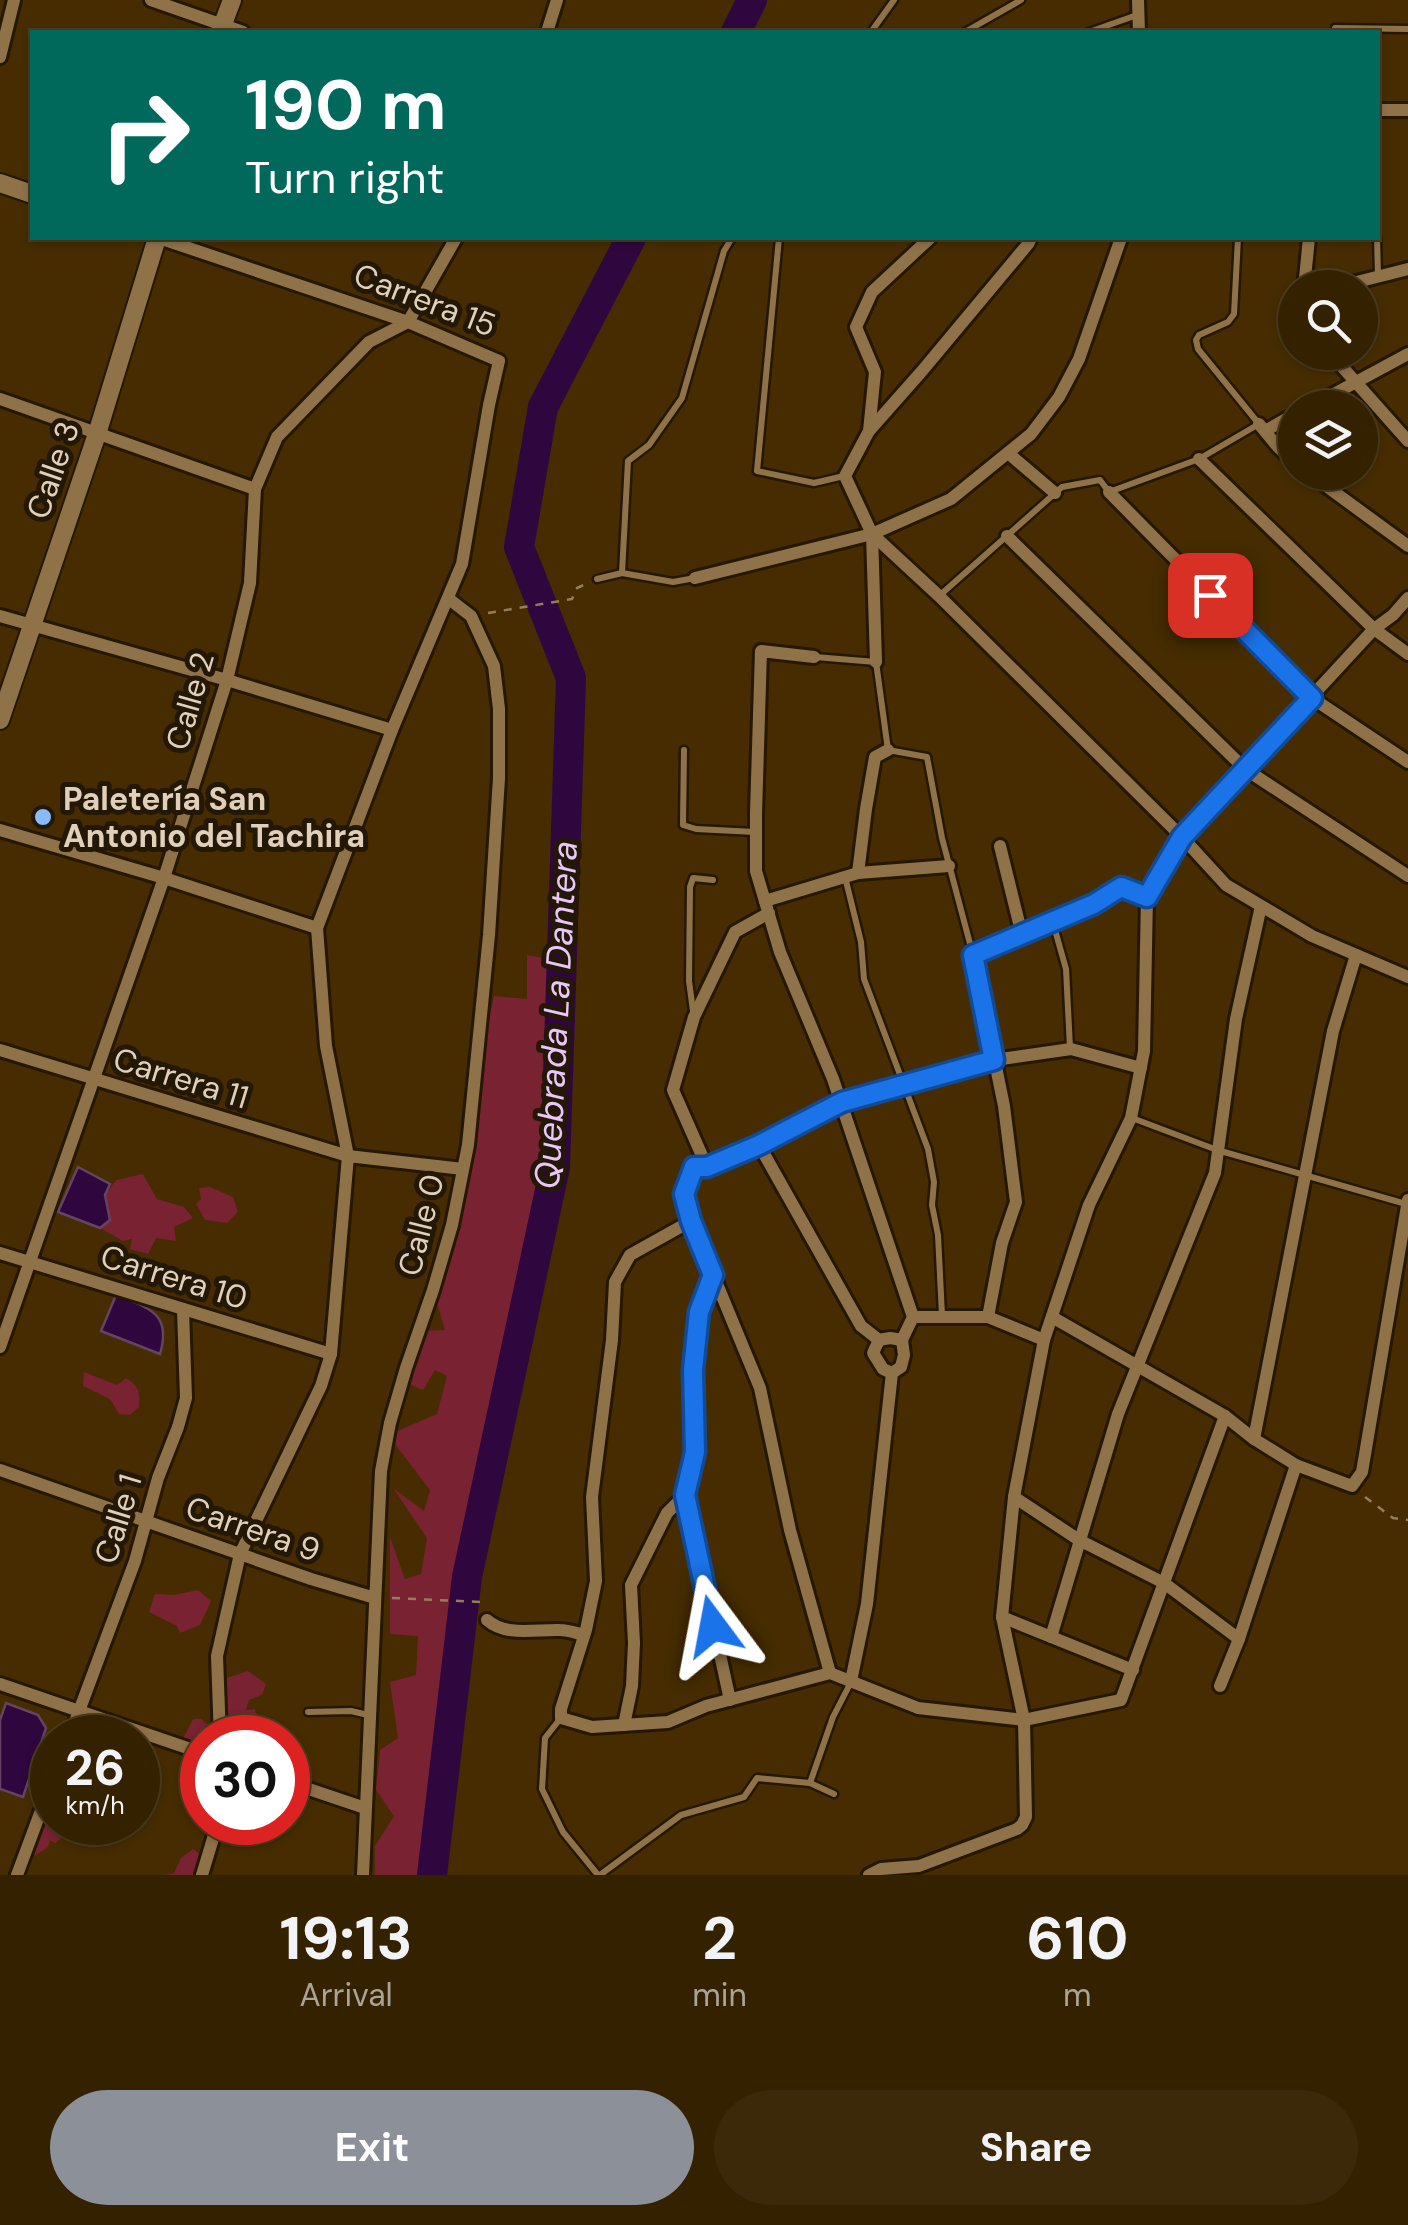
<!DOCTYPE html>
<html lang="en">
<head>
<meta charset="utf-8">
<style>
	body { margin:0; font-family:"DM Sans",sans-serif; background:#3c290a; color:#f1f3f6; height:100vh; display:flex; flex-direction:column; font-size:38px; white-space:nowrap }
	* { box-sizing:border-box; margin:0 }
	p { font-size:32px; color:#a9a399 }
	.icon { flex:none; width:55px; height:55px; fill:none; stroke:currentColor; stroke-width:2; stroke-linecap:round; stroke-linejoin:round }
	.map { position:relative; height:1875px; overflow:hidden }
	.panel { display:flex; flex-direction:column; background:#342100; flex:1 }
	.panel>* { flex:none }
	.top-card { position:absolute; left:30px; top:30px; width:1350px; height:210px; border-radius:0px; box-shadow:0 2px 8px #0004,0 0 0 2px #4e3e22; background:#00695c; color:#fff; overflow:hidden }
	.tools { position:absolute; left:1278px; top:270px; display:grid; gap:20px }
	.tools a { display:grid; place-items:center; width:100px; height:100px; border-radius:50%; background:#342100; box-shadow:0 2px 8px #0004,0 0 0 2px #4e3e22; font-size:50px }
	.speed { position:absolute; left:30px; top:1715px; display:flex; gap:20px; font-size:50px; font-weight:700; text-align:center }
	.speed>* { display:grid; place-content:center; width:130px; height:130px; border-radius:50%; background:#342100; box-shadow:0 2px 8px #0004,0 0 0 2px #4e3e22; line-height:1 }
	.speed small { font-size:25px; font-weight:400 }
	.speed .limit { border:15px solid #d22; background:#fff; color:#111 }
	.pin { position:absolute; display:grid; place-items:center; width:85px; height:85px; color:#fff; margin:-42px; border-radius:20px; box-shadow:0 5px 15px #0006 }
	.me { position:absolute; width:110px; margin:-55px; rotate:347deg; stroke-linejoin:round; filter:drop-shadow(0 0 8px #0008) }
	.turn { display:flex; align-items:center; gap:35px; height:210px; padding:0 50px; font-size:45px }
	.turn .icon { width:130px; height:130px; stroke-width:2.5 }
	.turn b { display:block; font-size:70px; line-height:85px }
	.eta { display:flex; justify-content:space-evenly; align-items:center; height:170px; text-align:center }
	.eta b { font-size:60px; font-weight:700; line-height:70px }
	.button { display:flex; gap:20px; margin-top:auto; padding:20px 50px }
	.button a { flex:1; height:115px; border-radius:60px; background:#8c9099; color:#fff; font-size:40px; font-weight:700; line-height:115px; text-align:center }
	.button a+a { background:#3c290a; color:#f1f3f6 }
	.map>svg:first-child { display:block }
	.green { fill:#792231 }
	.water { fill:#2f073e; stroke:#644363; stroke-width:2.5 }
	.lines { fill:none; stroke-linecap:round; stroke-linejoin:round }
	.river { stroke:#2f073e; stroke-width:30 }
	.lane-casing { stroke:#251702; stroke-width:11 }
	.street-casing { stroke:#251702; stroke-width:18 }
	.secondary-casing { stroke:#251702; stroke-width:22 }
	.path { stroke:#937e5d; stroke-width:2.5; stroke-dasharray:8 8; stroke-linecap:butt }
	.lane { stroke:#907249; stroke-width:6 }
	.street { stroke:#907249; stroke-width:12 }
	.secondary { stroke:#907249; stroke-width:18 }
	.route-casing { stroke:#114b97; stroke-width:25 }
	.route { stroke:#1a73e8; stroke-width:18 }
	.poi-dot { fill:#88bbfc; stroke:#231706; stroke-width:4 }
	.labels { text-anchor:middle; stroke-width:10; stroke-linejoin:round; paint-order:stroke }
	.street-label { font-size:32px; fill:#e0d0ba; stroke:#231706 }
	.poi-label { font-size:32px; font-weight:bold; fill:#e0d0ba; stroke:#231706; text-anchor:start }
	.water-label { font-size:35px; font-style:italic; fill:#eac7fa; stroke:#231706 }
</style>
</head>
<body>
<div class="map">
<svg width="1408" height="1875" viewBox="0 0 1408 1875">
	<rect width="100%" height="100%" fill="#462c00"/>
	<g class="green">
		<path d="M527,955L548,959L555,1167L467,1576L440,1875H375V1846L394,1816L376,1790L380,1750L398,1738L390,1682L416,1675L418,1636L390,1634V1537L405,1579L421,1574L427,1538L393,1488L424,1511L430,1490L388,1435L437,1414L447,1376L435,1370L423,1390L402,1381L419,1331L445,1330L433,1290L494,996L527,999Z"/>
		<path d="M143,1174L157,1199L184,1207L193,1218L174,1227L176,1241L156,1238L148,1254L130,1249L132,1239L123,1241L100,1228L110,1220L105,1195L116,1180Z"/>
		<path d="M210,1187L233,1197L238,1212L227,1223L205,1220L196,1204L201,1199L199,1188Z"/>
		<path d="M84,1372L117,1385L126,1378C139,1386 140,1392 139,1407L130,1415L119,1414L110,1399L83,1386Z"/>
		<path d="M198,1590L211,1601L200,1625L180,1633L177,1626L149,1612L155,1594L174,1595Z"/>
		<path d="M248,1671L266,1684L262,1695L249,1700L246,1710L255,1709L258,1724L244,1726L245,1737H235L236,1727L220,1721L223,1679Z"/>
		<path d="M193,1719H201L215,1731L214,1737L202,1738V1750H193L184,1737Z"/>
		<path d="M48,1814L52,1816V1822L57,1823L63,1837L55,1843L50,1840L48,1847L36,1855L27,1851L33,1820Z"/>
		<path d="M193,1849L206,1858L200,1875H165L174,1873L181,1858Z"/>
	</g>
	<g class="water">
		<path d="M78,1167L110,1184L105,1195L110,1220L100,1228L58,1212Z"/>
		<path d="M116,1295C149,1308 172,1313 160,1354L101,1331Z"/>
		<path d="M6,1703L38,1715L46,1728L23,1797L0,1789V1720Z"/>
	</g>
	<g class="lines">
		<g class="river">
			<path d="M736,32L752,0"/>
			<path d="M432,1875L467,1577L555,1167L571,678L519,547L543,407L631,238"/>
		</g>
		<g class="lane-casing">
			<g id="lane">
				<path d="M871,32L894,0"/>
				<path d="M965,32L1021,0"/>
				<path d="M1089,32L1137,15"/>
				<path d="M1334,32L1335,28L1408,29"/>
				<path d="M779,238L757,471L814,483L844,476"/>
				<path d="M1377,238L1378,275"/>
				<path d="M622,573L673,582L695,578"/>
				<path d="M597,579L622,573L628,461L649,445L682,398L724,251L732,238"/>
				<path d="M939,596L1062,487L1100,480L1109,492L1199,459L1259,424L1198,349L1196,340L1199,335L1228,322L1234,314L1238,238"/>
				<path d="M815,657L876,662L888,750L927,757L942,838L973,955L1094,904L1121,887L1146,897"/>
				<path d="M684,750L683,825L696,829L755,832"/>
				<path d="M845,877L861,942L864,979L928,1149L934,1182L932,1205L938,1235L942,1315"/>
				<path d="M1053,923L1066,969L1070,1048"/>
				<path d="M693,1011L689,981L690,887L693,878L713,880"/>
				<path d="M1132,1118L1217,1150L1406,1204"/>
				<path d="M308,1712L351,1711L368,1715"/>
				<path d="M560,1719L545,1738L542,1789L563,1832L598,1875"/>
				<path d="M810,1783L833,1717L851,1682"/>
				<path d="M600,1875L681,1815L744,1797L757,1778L810,1783L834,1794"/>
			</g>
		</g>
		<g class="street-casing">
			<g id="street">
				<path d="M151,0L243,32"/>
				<path d="M1138,0L1139,32"/>
				<path d="M547,32L557,0"/>
				<path d="M0,57L14,0"/>
				<path d="M1378,110H1408"/>
				<path d="M159,238L408,322L499,361L489,405L462,564L392,730L317,928L326,1046L348,1156L331,1354L321,1386L240,1554L217,1656L220,1738"/>
				<path d="M1121,238L1079,359L1059,397L1031,434L951,499L872,534L939,596L1182,837L1226,885L1312,936L1408,977"/>
				<path d="M1304,288L1309,238"/>
				<path d="M1333,288L1408,269"/>
				<path d="M1329,352L1408,441"/>
				<path d="M0,399L255,489"/>
				<path d="M1308,408L1408,354"/>
				<path d="M1259,424L1278,447L1295,462"/>
				<path d="M869,431L875,372L856,327L872,292L930,238"/>
				<path d="M1265,431L1295,414"/>
				<path d="M1008,453L1055,493"/>
				<path d="M1199,459L1374,629L1408,654"/>
				<path d="M1307,472L1408,546"/>
				<path d="M1109,492L1312,698L1408,762"/>
				<path d="M1007,536L1245,769L1408,876"/>
				<path d="M695,578L872,534"/>
				<path d="M0,616L227,680L392,730"/>
				<path d="M876,662L872,534L845,476L869,431L922,371L1028,244L1031,238"/>
				<path d="M0,830L164,878L317,928"/>
				<path d="M1000,846L1022,935"/>
				<path d="M858,873L866,809L875,757L888,750"/>
				<path d="M765,901L858,873L949,866"/>
				<path d="M769,913L735,932L694,1017L673,1090L707,1167L759,1145L861,1326L879,1340L890,1338L902,1340L913,1317L833,1079L780,952L756,871V813L761,651L814,657"/>
				<path d="M973,955L1004,1106L1016,1202L1002,1243L988,1317"/>
				<path d="M0,1050L348,1156L463,1169"/>
				<path d="M759,1145L842,1103L994,1060L1071,1049L1141,1068"/>
				<path d="M707,1167H695L684,1194L691,1221L760,1388L790,1530L830,1673"/>
				<path d="M691,1221L630,1255L615,1282L612,1340L592,1497L596,1581L586,1630L561,1709V1718L592,1727L668,1722L706,1706L830,1673L918,1708L1024,1720L1121,1700L1225,1416"/>
				<path d="M0,1253L331,1354"/>
				<path d="M713,1275L699,1312L693,1370L695,1452L685,1495L730,1700"/>
				<path d="M913,1317H988L1044,1340"/>
				<path d="M1052,1317L1225,1416L1254,1439L1296,1465L1352,1486L1362,1472L1408,1200"/>
				<path d="M879,1340L873,1353L883,1369L892,1373"/>
				<path d="M0,1347L164,878L227,680L250,583L255,489L277,437L369,342L408,322L456,238"/>
				<path d="M1254,1439L1333,1031L1356,955"/>
				<path d="M0,1470L311,1579L375,1598"/>
				<path d="M1014,1497L1079,1540L1164,1583L1239,1639"/>
				<path d="M1002,1617L1133,1670"/>
				<path d="M487,1620C506,1637 536,1629 560,1630C568,1630 576,1633 584,1635"/>
				<path d="M1051,1637L1118,1414L1215,1173L1236,1019L1261,906"/>
				<path d="M851,1681L867,1604L892,1373L901,1367L904,1355L902,1340"/>
				<path d="M0,1684L202,1753"/>
				<path d="M1220,1686L1239,1639L1296,1465"/>
				<path d="M624,1725L632,1686L634,1643L631,1585L667,1513L685,1495"/>
				<path d="M69,1738L135,1561L158,1478L178,1427L186,1398L183,1310"/>
				<path d="M288,1782L365,1808"/>
				<path d="M17,1875L52,1781"/>
				<path d="M202,1875L218,1822"/>
				<path d="M363,1875L381,1471L390,1423L406,1368L433,1290L452,1225L468,1145L489,935L499,778V709L494,666L471,616L449,599"/>
				<path d="M869,1875L881,1869L919,1866L1017,1829L1022,1825L1026,1817L1024,1720L1002,1617L1014,1497L1044,1340L1089,1205L1131,1118L1144,1051L1147,897L1182,837L1374,629L1393,615L1408,598"/>
			</g>
		</g>
		<g class="secondary-casing">
			<g id="secondary">
				<path d="M220,32L232,0"/>
				<path d="M0,183L32,194"/>
				<path d="M0,720L97,434L157,238"/>
			</g>
		</g>
		<g class="path">
			<path d="M488,613L572,599L577,588L586,584"/>
			<path d="M1365,1497L1393,1518L1408,1520"/>
			<path d="M392,1598L482,1602V1604"/>
		</g>
		<use href="#lane" class="lane"/>
		<use href="#street" class="street"/>
		<use href="#secondary" class="secondary"/>
	</g>
	<g class="lines">
		<g class="route-casing">
			<path id="route" d="M713,1626L685,1495L695,1452L693,1370L699,1312L713,1275L691,1221L684,1194L694,1167H707L759,1145L842,1102L994,1060L973,955L1094,904L1121,887L1147,897L1182,837L1312,698L1210,595"/>
		</g>
		<use href="#route" class="route"/>
	</g>
	<circle class="poi-dot" cx="43" cy="817" r="10"/>
	<g class="labels">
		<g class="street-label">
			<text transform="translate(425 300) rotate(21)" y="11">Carrera 15</text>
			<text transform="translate(53 470) rotate(-71)" y="11">Calle 3</text>
			<text transform="translate(190 701) rotate(-74)" y="11">Calle 2</text>
			<text transform="translate(181 1078) rotate(17)" y="11">Carrera 11</text>
			<text transform="translate(421 1225) rotate(-76)" y="11">Calle 0</text>
			<text transform="translate(174 1277) rotate(17)" y="11">Carrera 10</text>
			<text transform="translate(118 1519) rotate(-73)" y="11">Calle 1</text>
			<text transform="translate(253 1529) rotate(19)" y="11">Carrera 9</text>
		</g>
		<g class="poi-label">
			<text x="63" y="810">Paletería San<tspan x="63" dy="37">Antonio del Tachira</tspan></text>
		</g>
		<g class="water-label">
			<text transform="translate(556 1015) rotate(-87)" y="12">Quebrada La Dantera</text>
		</g>
	</g>
</svg>
<div class="tools">
<a><svg class="icon" aria-label="search" viewBox="0 0 24 24"><circle cx="10" cy="10" r="6"/><path d="M15 15l6 6"/></svg></a>
<a><svg class="icon" aria-label="layers" viewBox="0 0 24 24"><path d="M12 4l9 5-9 5-9-5zM3 14l9 5 9-5"/></svg></a>
</div>
<div class="speed"><div>26<small>km/h</small></div><div class="limit">30</div></div>
<div class="pin" style="left:1210px;top:595px;background:#d93025"><svg class="icon" aria-label="arrive" viewBox="0 0 24 24"><path d="M6 21V4h12l-3 4 3 4H6"/></svg></div>
<svg class="me" style="left:713px;top:1626px" viewBox="-20 -20 40 40"><path d="M0-17L14 15 0 8-14 15z" fill="#1a73e8" stroke="#fff" stroke-width="4"/></svg>
<div class="top-card">
<div class="turn"><svg class="icon" aria-label="right" viewBox="0 0 24 24"><path d="M7 20v-9h11M14 6l5 5-5 5"/></svg><div><b>190 m</b>Turn right</div></div>
</div>
</div>
<section class="panel">
<div class="eta">
<div><b>19:13</b><p>Arrival</p></div>
<div><b>2</b><p>min</p></div>
<div><b>610</b><p>m</p></div>
</div>
<div class="button"><a>Exit</a><a>Share</a></div>
</section>
</body>
</html>
